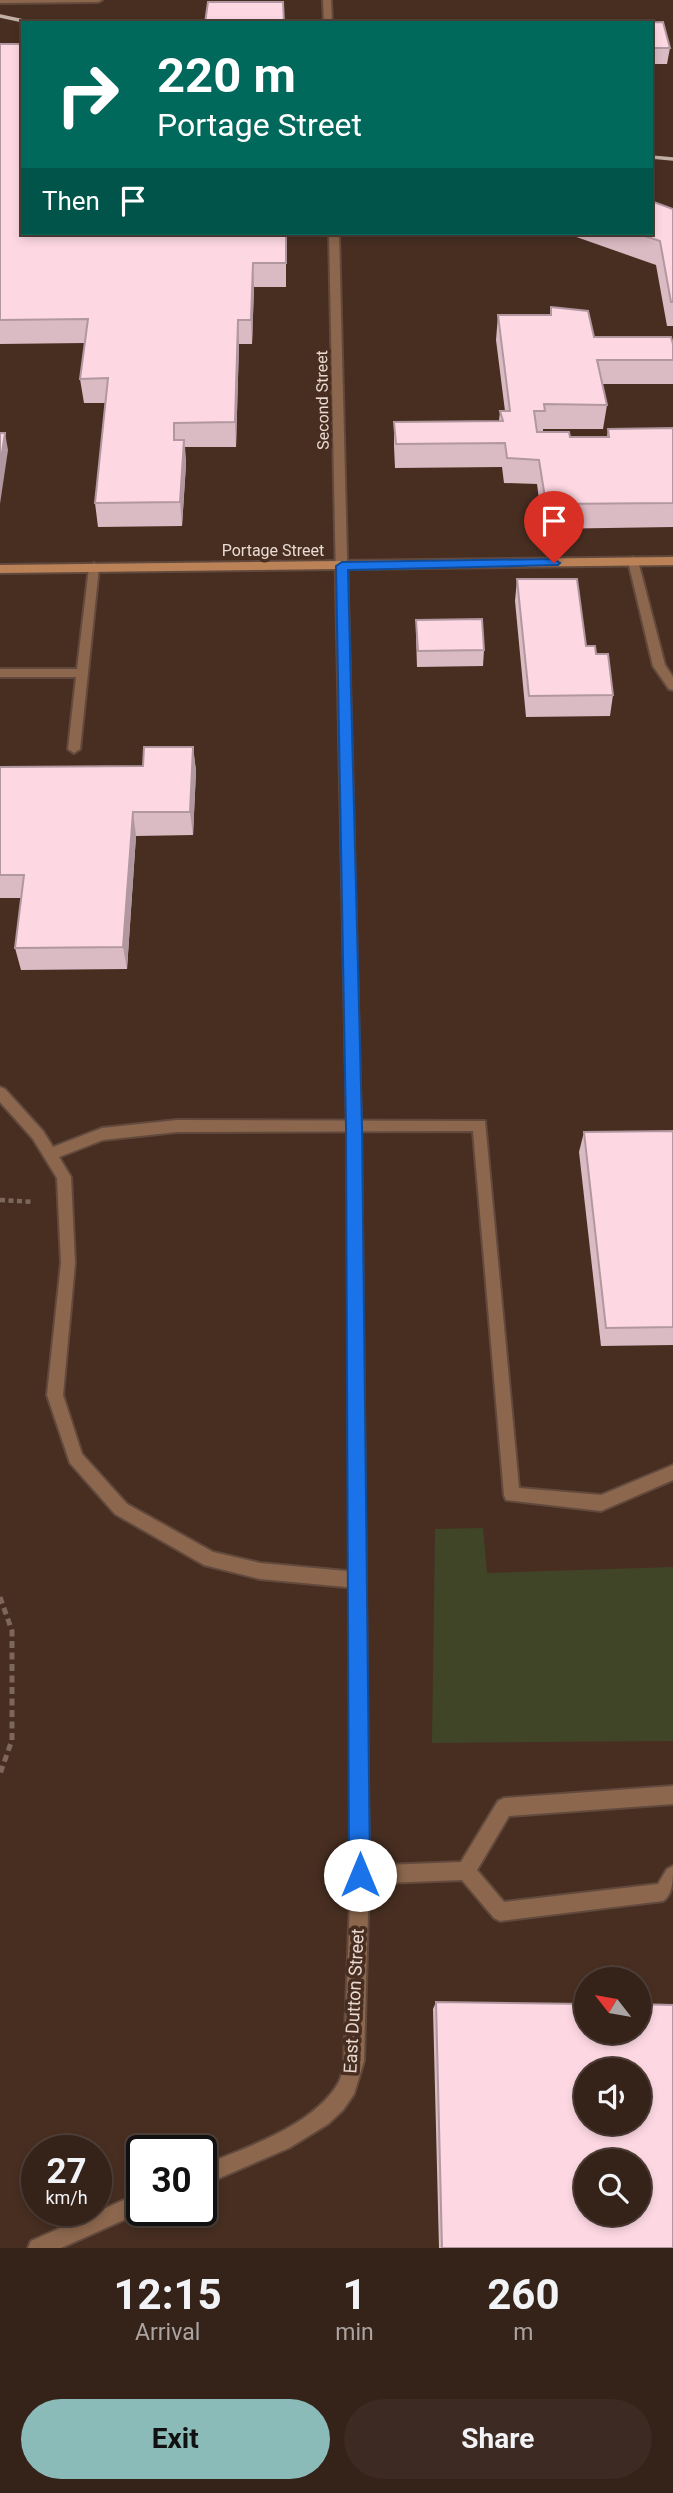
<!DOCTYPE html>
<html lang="en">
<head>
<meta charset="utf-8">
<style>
	body { margin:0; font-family:Roboto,sans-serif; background:#3d2a22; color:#f1f3f6; height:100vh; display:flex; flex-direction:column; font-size:26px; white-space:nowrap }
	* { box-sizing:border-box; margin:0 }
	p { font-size:23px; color:#aaa4a2 }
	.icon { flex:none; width:38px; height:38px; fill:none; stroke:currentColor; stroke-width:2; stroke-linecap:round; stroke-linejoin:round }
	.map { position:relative; height:2248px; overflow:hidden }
	.drawer { display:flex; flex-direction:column; background:#352219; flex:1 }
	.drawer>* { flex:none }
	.hud { position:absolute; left:21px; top:21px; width:632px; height:214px; border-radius:0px; box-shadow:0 4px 10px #0003,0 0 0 2px #4f3f38; background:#00695c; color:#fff; overflow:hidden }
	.needle { width:46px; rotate:301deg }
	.fabs { position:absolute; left:574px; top:1967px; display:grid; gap:14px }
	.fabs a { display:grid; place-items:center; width:77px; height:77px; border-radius:50%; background:#352219; box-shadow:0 4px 10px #0003,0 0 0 2px #4f3f38; font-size:35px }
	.speed { position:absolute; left:21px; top:2135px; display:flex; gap:14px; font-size:35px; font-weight:700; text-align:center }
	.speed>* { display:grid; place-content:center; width:91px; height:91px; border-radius:50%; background:#352219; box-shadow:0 4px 10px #0003,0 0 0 2px #4f3f38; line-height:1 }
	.speed small { font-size:18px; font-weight:400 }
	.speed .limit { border:4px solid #111; border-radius:10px; background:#fff; color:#111 }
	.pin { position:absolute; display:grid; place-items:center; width:60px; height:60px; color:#fff; margin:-72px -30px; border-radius:50% 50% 50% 0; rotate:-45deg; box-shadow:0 0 7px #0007 }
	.pin .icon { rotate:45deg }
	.me { position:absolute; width:77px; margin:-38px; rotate:0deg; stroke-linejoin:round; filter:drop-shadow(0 0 5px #0008) }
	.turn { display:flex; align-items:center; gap:24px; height:147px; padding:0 21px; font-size:32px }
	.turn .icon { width:91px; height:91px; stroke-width:2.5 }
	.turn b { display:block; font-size:49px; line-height:60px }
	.then { display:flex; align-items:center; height:66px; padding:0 21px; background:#0003; gap:14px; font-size:26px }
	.eta { display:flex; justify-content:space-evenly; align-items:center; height:119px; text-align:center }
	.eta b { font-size:42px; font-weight:700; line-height:49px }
	.button { display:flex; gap:14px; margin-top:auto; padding:14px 21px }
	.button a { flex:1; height:80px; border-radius:42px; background:#8bbbb9; color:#111; font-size:28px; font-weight:700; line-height:80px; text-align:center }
	.button a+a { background:#3d2a22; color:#f1f3f6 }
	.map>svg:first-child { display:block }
	.green { fill:#404528 }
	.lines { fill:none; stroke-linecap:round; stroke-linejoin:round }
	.service-casing { stroke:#614a3d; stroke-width:4 }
	.minor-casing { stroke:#614a3d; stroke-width:4 }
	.secondary-casing { stroke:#614a3d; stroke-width:4 }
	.path-far1 { stroke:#7d675b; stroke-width:4.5; stroke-dasharray:5 3.5; stroke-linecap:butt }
	.path { stroke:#7d675b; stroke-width:5; stroke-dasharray:7 4.5; stroke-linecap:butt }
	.service { fill:#8c674d; fill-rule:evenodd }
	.minor { fill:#8c674d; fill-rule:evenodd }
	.secondary { fill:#bc8257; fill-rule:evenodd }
	.rail { stroke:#c2b0a6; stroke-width:3.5 }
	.wall { fill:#dabac3 }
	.shaded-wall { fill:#b1979f }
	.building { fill:#fdd8e3; stroke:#b1979f; stroke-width:2; fill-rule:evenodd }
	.route { fill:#1a73e8; stroke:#114b97; stroke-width:2 }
	.labels { text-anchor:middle; stroke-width:7; stroke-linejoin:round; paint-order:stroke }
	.far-street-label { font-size:16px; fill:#eadad1; stroke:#472e21 }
	.street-label { font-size:18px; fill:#eadad1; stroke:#472e21 }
</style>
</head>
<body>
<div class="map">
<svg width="673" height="2248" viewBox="0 0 673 2248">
	<rect width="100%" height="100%" fill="#472e21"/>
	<path class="green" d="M483,1528L487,1573L673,1567V1741L432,1743L435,1529Z"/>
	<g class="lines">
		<g class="service-casing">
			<g id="service">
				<path d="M633,557L638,561L665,665L673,677V690L669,689L653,666L628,561Z"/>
				<path d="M94,563L99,567L80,749L74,753L68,749L76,677H0V669H77L89,567Z"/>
				<path d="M0,1087L5,1089L43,1131L53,1147L102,1128L177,1120L485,1121L519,1488L601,1495L673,1465V1480L601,1511L506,1500L504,1495L473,1131L177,1132L103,1140L59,1157L71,1177L75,1263L63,1395L82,1454L127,1504L213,1552L260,1563L357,1572L363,1574L365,1580L363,1586L357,1588L260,1579L204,1565L115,1514L70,1463L47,1395L61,1263L57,1178L33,1139L0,1102Z"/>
				<path d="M673,1786V1804L509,1816L477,1870L504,1902L658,1884L667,1869L673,1866C673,1879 673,1895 663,1901L500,1921L494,1918L462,1880L360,1884L354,1881L351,1875L354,1869L360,1866L461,1862L498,1801L504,1798Z"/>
			</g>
		</g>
		<g class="minor-casing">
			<g id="minor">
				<path d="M0,0H102L98,2L0,3Z"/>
				<path d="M323,0H331L332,23H324Z"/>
				<path d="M329,233H339L361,1127L369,1875L364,2061L354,2094L343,2110L328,2124L289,2148L201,2186V2166C245,2148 314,2126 339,2082C342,2076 343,2068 344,2061L351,1875L347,1127Z"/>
				<path d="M142,2192V2210H146L61,2248H28L31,2241Z"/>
			</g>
		</g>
		<g class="secondary-casing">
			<path id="secondary" d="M673,557V565L0,573V565Z"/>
		</g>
		<path class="path-far1" d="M0,1200L34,1202"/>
		<path class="path" d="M0,1597L12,1631V1740L0,1774"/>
		<use href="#service" class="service"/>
		<use href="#minor" class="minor"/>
		<use href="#secondary" class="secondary"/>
		<g class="rail">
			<path d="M0,16L33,23"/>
			<path d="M651,157L673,159"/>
		</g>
	</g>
	<g class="wall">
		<path d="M651,23L670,48L667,64H651Z"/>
		<path d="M0,44L286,233V287H254L252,344H239L236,447H185L186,464L182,526L98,527L95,503L105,403H84L80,379L85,343L0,344Z"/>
		<path d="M673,209V326H667L656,265L565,233H651Z"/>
		<path d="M551,307L594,337L673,344V384H602L607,405L603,429H543V432L570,437H607L608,429L673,428V527L543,529L537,484L504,483L502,467L395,468L394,446V422L499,421L500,411H505L496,340L498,315H550Z"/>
		<path d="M517,579L586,646L596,654L613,695L610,716L526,717L515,601Z"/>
		<path d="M416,620L484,650L483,666L417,667L416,636Z"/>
		<path d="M193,747L196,771L193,835L136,836L127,969L21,970L15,948L21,898H0V767L143,766Z"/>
		<path d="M673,1131V1345L601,1346L579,1152L584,1132Z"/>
		<path d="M436,2002L673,2248H439L433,2009Z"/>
	</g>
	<g class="shaded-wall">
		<path d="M253,263L254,287L252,344L251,320Z"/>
		<path d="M238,320L239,344L236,447L235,422Z"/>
		<path d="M5,433L8,450L0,504V466Z"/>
		<path d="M184,440L186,464L182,526L180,502Z"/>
		<path d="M193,747L196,771L193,835L190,812Z"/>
		<path d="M133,812L136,836L127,969L123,947Z"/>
	</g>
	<g class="building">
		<path d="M208,2H283L284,23H205Z"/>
		<path d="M663,22L670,48H651V23H633Z"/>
		<path d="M22,36H23V233H286V263H253L251,320H238L235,422L174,423V440H184L180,502L95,503L108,378L80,379L88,319L0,320V44H20Z"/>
		<path d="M651,201L673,209V302H671L660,241L636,233H651Z"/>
		<path d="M551,307L588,311L594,337H671L673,344V360H597L607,405L544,404L545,411H534L537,432H569L570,437H609L608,429L673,428V503L546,504L539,460L507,458L505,443L396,444L394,422L503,421L500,411H510L498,315H551Z"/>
		<path d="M0,433H5L0,466Z"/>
		<path d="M517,579H577L586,646H595L596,654H608L613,695L529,696Z"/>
		<path d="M482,619L484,650L418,651L416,620Z"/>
		<path d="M144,747H193L190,812H133L123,947L15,948L24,875H0V767L143,766Z"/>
		<path d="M673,1131V1327L606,1328L584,1132Z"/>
		<path d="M436,2002L586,2004V2032H639V2004L673,2005V2248H442ZM586,2070H639V2123H586ZM586,2161H639V2214H586Z"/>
	</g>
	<path class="route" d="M554,559L560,563L558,565L348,570L362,1127L370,1875L367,1882L360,1885L352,1882L349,1875L346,1127L336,566L342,562Z"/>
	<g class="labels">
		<g class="far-street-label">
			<text transform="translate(322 400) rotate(-91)" y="6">Second Street</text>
			<text x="273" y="556">Portage Street</text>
		</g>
		<g class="street-label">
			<text transform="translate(354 2001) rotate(-87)" y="6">East Dutton Street</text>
		</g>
	</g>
</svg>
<div class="fabs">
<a><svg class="needle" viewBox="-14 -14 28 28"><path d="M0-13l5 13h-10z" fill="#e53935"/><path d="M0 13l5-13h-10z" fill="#aaa4a2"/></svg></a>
<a><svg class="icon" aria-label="sound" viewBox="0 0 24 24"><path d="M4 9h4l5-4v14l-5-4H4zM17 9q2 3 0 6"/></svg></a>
<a><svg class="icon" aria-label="search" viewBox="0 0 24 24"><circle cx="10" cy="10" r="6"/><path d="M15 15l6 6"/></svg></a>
</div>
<div class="speed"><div>27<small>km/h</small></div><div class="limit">30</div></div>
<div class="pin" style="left:554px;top:563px;background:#d93025"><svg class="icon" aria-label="arrive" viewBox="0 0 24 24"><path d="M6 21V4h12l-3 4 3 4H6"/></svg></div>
<svg class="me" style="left:360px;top:1875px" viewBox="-20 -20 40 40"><circle r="19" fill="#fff"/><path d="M0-13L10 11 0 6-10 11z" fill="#1a73e8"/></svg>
<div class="hud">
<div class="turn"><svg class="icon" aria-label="right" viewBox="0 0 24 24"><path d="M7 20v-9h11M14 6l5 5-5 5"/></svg><div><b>220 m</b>Portage Street</div></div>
<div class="then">Then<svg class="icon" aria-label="arrive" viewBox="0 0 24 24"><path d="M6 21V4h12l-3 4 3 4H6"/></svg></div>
</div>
</div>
<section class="drawer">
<div class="eta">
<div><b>12:15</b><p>Arrival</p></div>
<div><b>1</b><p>min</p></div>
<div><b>260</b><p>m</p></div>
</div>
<div class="button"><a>Exit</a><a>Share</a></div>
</section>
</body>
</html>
